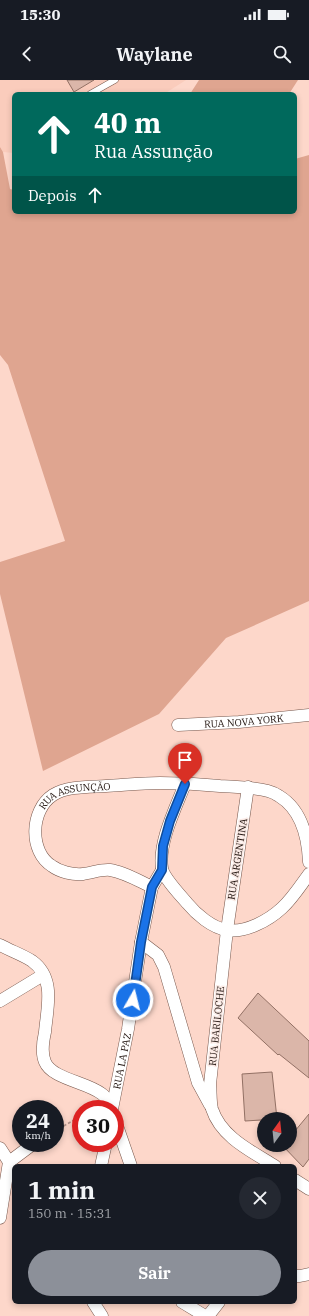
<!DOCTYPE html>
<html lang="pt">
<head>
<meta charset="utf-8">
<style>
	body { margin:0; font-family:"IBM Plex Serif",serif; background:#242831; color:#f1f3f6; height:100vh; display:flex; flex-direction:column; font-size:15px; white-space:nowrap }
	* { box-sizing:border-box; margin:0 }
	p { font-size:13px; color:#9ea1a6 }
	.icon { flex:none; width:22px; height:22px; fill:none; stroke:currentColor; stroke-width:2; stroke-linecap:round; stroke-linejoin:round }
	.map { position:relative; flex:1; overflow:hidden }
	.drawer { position:absolute; left:12px; top:1084px; width:285px; height:140px; display:flex; flex-direction:column; background:#171b24; border-radius:6px; box-shadow:0 2px 6px #0003 }
	.drawer>* { flex:none }
	.hud { position:absolute; left:12px; top:12px; width:285px; height:122px; border-radius:6px; box-shadow:0 2px 6px #0003; background:#00695c; color:#fff; overflow:hidden }
	.needle { width:26px; rotate:15deg }
	.controls { position:absolute; left:257px; top:1032px; display:grid; gap:8px }
	.controls a { display:grid; place-items:center; width:40px; height:40px; border-radius:50%; background:#171b24; box-shadow:0 2px 6px #0003; font-size:20px }
	.speed { position:absolute; left:12px; top:1020px; display:flex; gap:8px; font-size:20px; font-weight:700; text-align:center }
	.speed>* { display:grid; place-content:center; width:52px; height:52px; border-radius:50%; background:#171b24; box-shadow:0 2px 6px #0003; line-height:1 }
	.speed small { font-size:10px; font-weight:400 }
	.speed .limit { border:6px solid #d22; background:#fff; color:#111 }
	.pin { position:absolute; display:grid; place-items:center; width:34px; height:34px; color:#fff; margin:-41px -17px; border-radius:50% 50% 50% 0; rotate:-45deg; box-shadow:0 0 4px #0007 }
	.pin .icon { rotate:45deg }
	.me { position:absolute; width:44px; margin:-22px; rotate:8deg; stroke-linejoin:round; filter:drop-shadow(0 0 3px #0008) }
	.turn { display:flex; align-items:center; gap:14px; height:84px; padding:0 16px; font-size:18px }
	.turn .icon { width:52px; height:52px; stroke-width:2.5 }
	.turn b { display:block; font-size:28px; line-height:34px }
	.then { display:flex; align-items:center; height:38px; padding:0 16px; background:#0003; gap:8px; font-size:15px }
	.round { display:grid; place-items:center; flex:none; width:42px; height:42px; border-radius:21px; background:#242831 }
	.overview { display:flex; align-items:center; justify-content:space-between; height:68px; padding:0 16px }
	h1 { font-size:24px; font-weight:700; line-height:30px }
	.cta { display:flex; gap:8px; margin-top:auto; padding:8px 16px }
	.cta a { flex:1; height:46px; border-radius:24px; background:#8c9099; color:#fff; font-size:16px; font-weight:700; line-height:46px; text-align:center }
	.status { display:flex; justify-content:space-between; align-items:center; height:28px; padding:0 20px; background:#171b24; direction:ltr }
	.status svg { height:11px; fill:currentColor }
	header { display:flex; justify-content:space-between; align-items:center; height:52px; padding:0 16px; background:#171b24; font-size:18px; font-weight:700 }
	.map>svg:first-child { display:block }
	.built { fill:#faccbc }
	.green { fill:#dfa590 }
	.building { fill:#dbb6a9; stroke:#927064 }
	.lines { fill:none; stroke-linecap:round; stroke-linejoin:round }
	.lane-casing { stroke:#77574c; stroke-width:7 }
	.street-casing { stroke:#77574c; stroke-width:13 }
	.path { stroke:#b2948a; stroke-width:1.5; stroke-dasharray:3 2; stroke-linecap:butt }
	.lane { stroke:#fff; stroke-width:6 }
	.street { stroke:#fff; stroke-width:12 }
	.route-casing { stroke:#114b97; stroke-width:10 }
	.route { stroke:#1a73e8; stroke-width:7 }
	.labels { text-anchor:middle; stroke-width:3; stroke-linejoin:round; paint-order:stroke }
	.street-label { font-size:10px; fill:#221510; stroke:#faeae5 }
</style>
</head>
<body>
<div class="status"><b>15:30</b><svg viewBox="0 0 49 12"><path d="M0 12V9h3v3zM5 12V6h3v6zM10 12V3h3v9zM15 12V0h3v12zM26 1h20v11H26zM47 4h2v5h-2z"/></svg></div>
<header><svg class="icon" aria-label="back" viewBox="0 0 24 24"><path d="M15 5l-7 7 7 7"/></svg>Waylane<svg class="icon" aria-label="search" viewBox="0 0 24 24"><circle cx="10" cy="10" r="6"/><path d="M15 15l6 6"/></svg></header>
<div class="map">
<svg width="309" height="1236" viewBox="0 0 309 1236">
	<rect width="100%" height="100%" fill="#fdd7ca"/>
	<path class="built" d="M0,0H186L164,14H14V73L3,72L0,67Z"/>
	<g class="green">
		<path d="M199,0H298L289,14H190Z"/>
		<path d="M0,67L3,72L10,109L14,110V132H295V79L309,75V521L226,558L159,634L43,691L0,514V482L65,461L8,285L0,275Z"/>
	</g>
	<g class="building">
		<path d="M67,0H94L74,12Z"/>
		<path d="M258,913L309,961V998L279,974L278,975L238,938Z"/>
		<path d="M272,992L277,1039L245,1041L242,994Z"/>
		<path d="M309,1034V1079L303,1087L282,1065H290V1057Z"/>
	</g>
	<g class="lines">
		<g class="lane-casing">
			<path id="lane" d="M90,14L115,0"/>
		</g>
		<g class="street-casing">
			<g id="street">
				<path id="s1" d="M178,645L239,642L309,635"/>
				<path d="M185,704C176,727 158,763 162,788C163,797 181,816 187,823C196,834 212,848 227,850C246,853 269,840 282,828C292,819 301,805 309,794"/>
				<path d="M248,707L227,850L210,1004C211,1012 210,1021 212,1029C221,1057 251,1071 275,1086"/>
				<path d="M162,790L152,807L141,862L158,875L164,887L198,1003L210,1025"/>
				<path id="s2" d="M152,807C139,801 124,792 110,790C101,789 92,793 83,794C73,795 60,792 52,786C29,772 30,730 53,715C67,706 89,707 106,706C124,705 142,703 160,703C180,703 200,704 220,706C236,707 253,707 268,711C272,712 276,714 279,716C302,730 308,758 309,782"/>
				<path d="M0,865C11,871 23,875 32,881C56,898 47,928 45,952C43,961 41,973 45,982C52,999 87,1002 102,1014C107,1017 109,1024 111,1029"/>
				<path d="M0,921L43,895"/>
				<path id="s3" d="M112,1029L128,949L141,862"/>
				<path d="M115,1040L131,1086"/>
				<path d="M0,1068L9,1082L0,1138"/>
				<path d="M9,1082L33,1064"/>
				<path d="M101,1086L106,1063"/>
				<path d="M295,1100L309,1109"/>
				<path d="M295,1196H300L309,1194"/>
				<path d="M93,1222L102,1236"/>
				<path d="M182,1222L205,1236"/>
				<path d="M208,1236L219,1222"/>
			</g>
		</g>
		<g class="path">
			<path d="M93,1029L99,1026"/>
			<path d="M55,1051L81,1036"/>
		</g>
		<use href="#lane" class="lane"/>
		<use href="#street" class="street"/>
	</g>
	<g class="lines">
		<g class="route-casing">
			<path id="route" d="M133,920L141,862L152,807L162,790L163,766L170,741L185,704"/>
		</g>
		<use href="#route" class="route"/>
	</g>
	<g class="labels">
		<g class="street-label">
			<text dy="4" stroke="none"><textPath href="#s1" startOffset="66">RUA NOVA YORK</textPath></text>
			<text dy="4" stroke="none"><textPath href="#s2" startOffset="208">RUA ASSUNÇÃO</textPath></text>
			<text transform="translate(237 779) rotate(-81)" y="4">RUA ARGENTINA</text>
			<text transform="translate(216 946) rotate(-84)" y="4">RUA BARILOCHE</text>
			<text dy="4" stroke="none"><textPath href="#s3" startOffset="49">RUA LA PAZ</textPath></text>
		</g>
	</g>
</svg>
<div class="controls">
<a><svg class="needle" viewBox="-14 -14 28 28"><path d="M0-13l5 13h-10z" fill="#e53935"/><path d="M0 13l5-13h-10z" fill="#9ea1a6"/></svg></a>
</div>
<div class="speed"><div>24<small>km/h</small></div><div class="limit">30</div></div>
<div class="pin" style="left:185px;top:704px;background:#d93025"><svg class="icon" aria-label="arrive" viewBox="0 0 24 24"><path d="M6 21V4h12l-3 4 3 4H6"/></svg></div>
<svg class="me" style="left:133px;top:920px" viewBox="-20 -20 40 40"><circle r="17" fill="#1a73e8" stroke="#fff" stroke-width="3"/><path d="M0-11L8 9 0 5-8 9z" fill="#fff"/></svg>
<div class="hud">
<div class="turn"><svg class="icon" aria-label="ahead" viewBox="0 0 24 24"><path d="M12 20V5M6 11l6-6 6 6"/></svg><div><b>40 m</b>Rua Assunção</div></div>
<div class="then">Depois<svg class="icon" aria-label="ahead" viewBox="0 0 24 24"><path d="M12 20V5M6 11l6-6 6 6"/></svg></div>
</div>
<section class="drawer">
<div class="overview"><div><h1>1 min</h1><p>150 m · 15:31</p></div><a class="round"><svg class="icon" aria-label="close" viewBox="0 0 24 24"><path d="M6 6l12 12M18 6L6 18"/></svg></a></div>
<div class="cta"><a>Sair</a></div>
</section>
</div>
</body>
</html>
